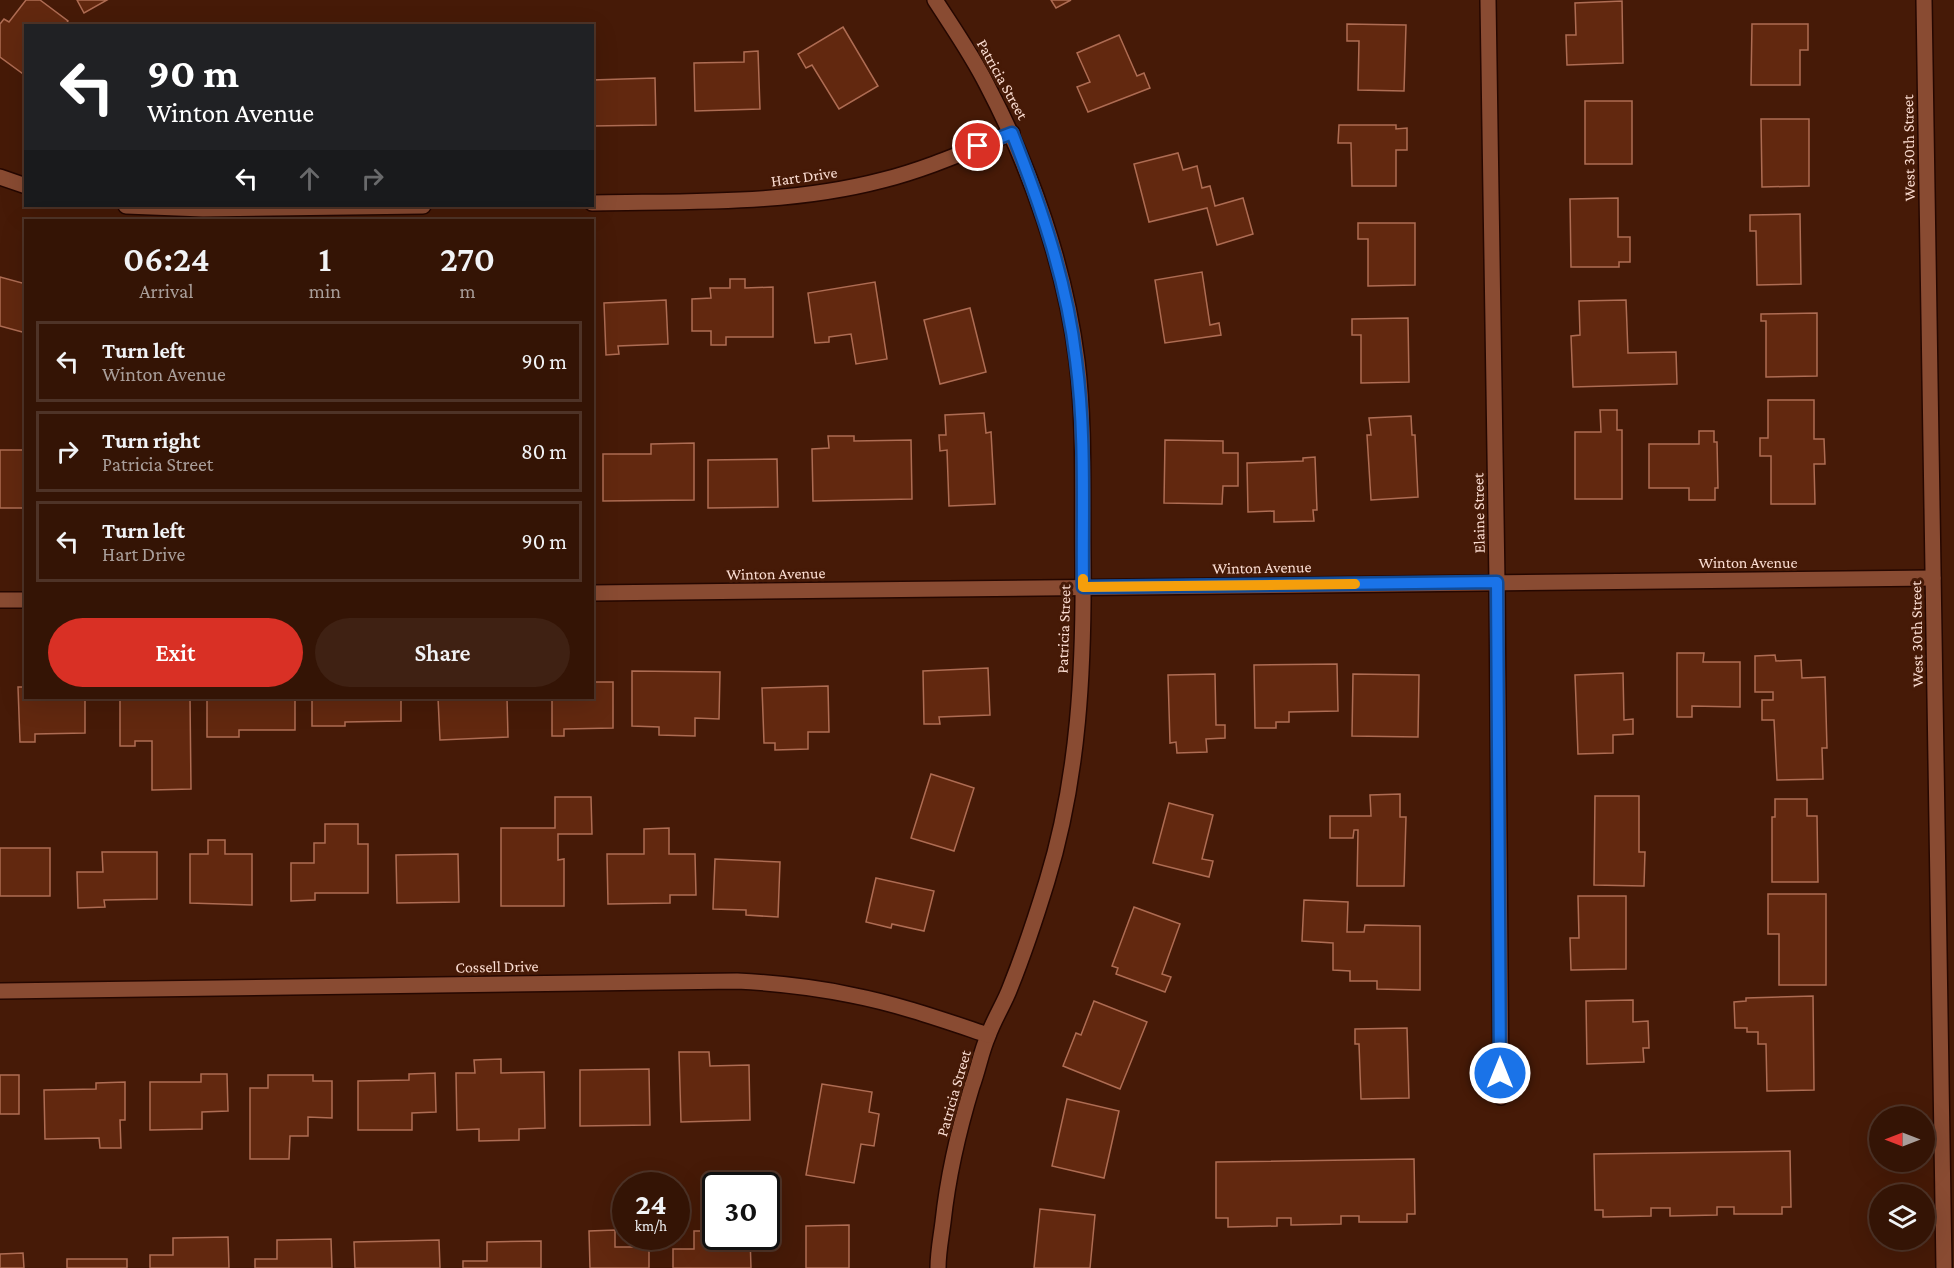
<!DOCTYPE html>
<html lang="en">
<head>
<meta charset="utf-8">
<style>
	body { margin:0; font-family:"Crimson Pro",serif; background:#3f2113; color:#f1f3f6; height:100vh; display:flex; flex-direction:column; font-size:22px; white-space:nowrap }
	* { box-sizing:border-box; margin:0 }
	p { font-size:20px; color:#a99e9a }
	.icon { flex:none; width:33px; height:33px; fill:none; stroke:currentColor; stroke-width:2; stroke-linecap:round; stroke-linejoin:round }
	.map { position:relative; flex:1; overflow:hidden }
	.details { position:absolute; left:24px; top:219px; width:570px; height:480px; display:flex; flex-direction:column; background:#341405; border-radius:0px; box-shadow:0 6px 24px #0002,0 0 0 2px #4e3327 }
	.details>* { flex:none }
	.hud { position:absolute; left:24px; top:24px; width:570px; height:183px; border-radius:0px; box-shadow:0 6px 24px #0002,0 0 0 2px #4e3327; background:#202124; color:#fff; overflow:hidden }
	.needle { width:39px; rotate:270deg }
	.controls { position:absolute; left:1869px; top:1106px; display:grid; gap:12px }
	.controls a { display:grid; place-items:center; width:66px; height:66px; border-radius:50%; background:#341405; box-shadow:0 6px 24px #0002,0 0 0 2px #4e3327; font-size:30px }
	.speed { position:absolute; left:612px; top:1172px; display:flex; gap:12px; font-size:30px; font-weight:700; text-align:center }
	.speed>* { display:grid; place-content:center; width:78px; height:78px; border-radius:50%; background:#341405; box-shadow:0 6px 24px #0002,0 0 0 2px #4e3327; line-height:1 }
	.speed small { font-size:15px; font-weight:400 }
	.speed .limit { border:3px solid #111; border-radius:9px; background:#fff; color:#111 }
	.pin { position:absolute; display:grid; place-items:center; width:51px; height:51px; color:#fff; margin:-26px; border:3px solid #fff; border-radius:50%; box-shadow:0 2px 6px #0007 }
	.me { position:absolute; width:66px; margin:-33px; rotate:0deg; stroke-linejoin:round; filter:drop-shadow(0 0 4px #0008) }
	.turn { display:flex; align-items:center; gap:21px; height:126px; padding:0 24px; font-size:27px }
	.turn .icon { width:78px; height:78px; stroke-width:2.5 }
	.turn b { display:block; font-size:42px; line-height:51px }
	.lanes { display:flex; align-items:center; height:57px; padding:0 24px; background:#0003; justify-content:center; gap:30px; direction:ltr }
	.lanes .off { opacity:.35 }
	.eta { display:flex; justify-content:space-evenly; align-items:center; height:102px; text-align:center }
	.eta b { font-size:36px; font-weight:600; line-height:42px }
	.button { display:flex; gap:12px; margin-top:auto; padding:12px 24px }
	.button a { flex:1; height:69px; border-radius:36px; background:#d93025; color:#fff; font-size:24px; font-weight:600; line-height:69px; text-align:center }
	.button a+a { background:#3f2113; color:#f1f3f6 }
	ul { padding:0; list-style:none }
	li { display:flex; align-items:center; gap:18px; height:81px; margin:0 12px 9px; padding:0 12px; border:3px solid #4e3327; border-radius:0px }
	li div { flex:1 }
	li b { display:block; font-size:22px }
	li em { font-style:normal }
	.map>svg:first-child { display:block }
	.building { fill:#62280f; stroke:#ae6c53; stroke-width:1.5 }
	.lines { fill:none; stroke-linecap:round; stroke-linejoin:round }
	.minor-casing { stroke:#250700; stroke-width:18 }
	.tertiary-casing { stroke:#250700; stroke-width:18 }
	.minor { stroke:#894b32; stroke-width:15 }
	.tertiary { stroke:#894b32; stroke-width:15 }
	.route-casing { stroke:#114b97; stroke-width:15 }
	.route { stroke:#1a73e8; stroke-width:10 }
	.slow { stroke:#f59e0b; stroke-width:10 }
	.labels { text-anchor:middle; stroke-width:6; stroke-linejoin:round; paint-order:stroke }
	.street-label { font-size:16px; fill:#fadcd1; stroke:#461a07 }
</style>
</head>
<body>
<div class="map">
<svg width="1954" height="1268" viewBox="0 0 1954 1268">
	<rect width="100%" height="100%" fill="#461a07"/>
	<g class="building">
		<path d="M26,0H40L68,21L65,26H26V76L0,57V24L4,19L9,22Z"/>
		<path d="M77,0H107L84,13Z"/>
		<path d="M1051,0H1071L1056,8Z"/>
		<path d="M1622,1L1623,63L1567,65L1566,35H1576L1575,3Z"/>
		<path d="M1347,24L1406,25L1404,91L1358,90L1359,41H1347Z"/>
		<path d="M1752,24H1808V50H1800V85H1751Z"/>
		<path d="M843,27L878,86L839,109L812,65L806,68L798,54Z"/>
		<path d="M1119,35L1137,76L1144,73L1150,88L1088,112L1077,87L1090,82L1077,53Z"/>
		<path d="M758,51L760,109L695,111L694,63L744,62V52Z"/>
		<path d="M655,78L656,125L592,126V80Z"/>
		<rect x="1585" y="101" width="47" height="63"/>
		<path d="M1761,119H1809V186L1762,187Z"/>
		<path d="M1339,125H1396V129L1407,128V150H1396V186H1352L1351,143H1338Z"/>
		<path d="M1178,153L1183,170L1197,166L1202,188L1210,186L1215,206L1243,198L1253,234L1217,245L1207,208L1149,222L1134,164Z"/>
		<path d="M1618,198V237H1630V262H1619V267H1571L1570,199Z"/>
		<path d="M1800,214L1801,284L1757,285L1756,231H1750V215Z"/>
		<path d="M1358,223H1415V285L1368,286V239H1358Z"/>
		<path d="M1202,272L1210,325L1219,323L1221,335L1165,343L1155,280Z"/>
		<path d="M0,277L26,284V333L0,326Z"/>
		<path d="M730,279H745V288L773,287V337H726V345H711V331H692V299L711,298L710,288H730Z"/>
		<path d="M875,282L887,359L856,364L851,334L829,337V342L815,343L808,293Z"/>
		<path d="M666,300L668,344L618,346L619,354L606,355L604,303Z"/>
		<path d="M1626,300L1628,353L1676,352L1677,384L1573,387L1571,336L1580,335L1579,301Z"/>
		<path d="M970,308L986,372L940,384L924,320Z"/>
		<path d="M1817,313V376L1766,377V321H1761V314Z"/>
		<path d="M1408,318L1409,382L1361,383V335H1352V319Z"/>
		<path d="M1768,400H1814V439H1824L1825,464H1814L1815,504H1771V456H1760V438H1768Z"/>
		<path d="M1600,410H1617V430H1622V499H1575V432H1601Z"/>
		<path d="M984,413L986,433L991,432L995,504L949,506L947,450L940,451L939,435H946L945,415Z"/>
		<path d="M1411,416L1412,435H1415L1418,497L1371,500L1367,435H1371L1369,418Z"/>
		<path d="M1699,431H1714V442H1717L1718,488H1715V500H1689V488H1649V444H1699Z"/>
		<path d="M828,436H854V441L911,440L912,499L813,501L812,449L829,448Z"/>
		<path d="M1165,440L1223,441V453H1238V486H1223L1222,504L1164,503Z"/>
		<path d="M694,443V500L603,501V454H651V444Z"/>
		<rect x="0" y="450" width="26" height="58"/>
		<path d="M1315,457L1317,510H1313L1314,521L1274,522V511L1248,512L1247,463L1303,461V458Z"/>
		<path d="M777,459L778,507L708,508V460Z"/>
		<path d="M1677,653H1704L1703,662H1740V707L1692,706V717H1677Z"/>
		<path d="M1775,655L1776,661L1801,660L1802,678L1825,677L1827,748H1822L1823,779L1777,780L1774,720H1762V700H1773V692H1755V656Z"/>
		<path d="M1337,664L1338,711L1289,712V722H1276V728H1255L1254,665Z"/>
		<path d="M988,668L990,715L939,717L940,724H924L923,671Z"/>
		<path d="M632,671L720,672L719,719L695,718V736L659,735V727L632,726Z"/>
		<path d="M1623,673L1624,720L1633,719V734L1613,735V753L1578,754L1575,675Z"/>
		<path d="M1215,674L1216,725H1225V738L1206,739L1207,752L1177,753L1176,742L1170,743L1168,675Z"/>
		<path d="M1353,674L1419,675L1418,737L1352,736Z"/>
		<path d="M592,682H613V728L564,729V736H552V698H592Z"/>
		<path d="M828,686L829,732H808V749L775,750V743H764L762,688Z"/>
		<path d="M18,687H26V698H85V733L35,734V742H20Z"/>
		<path d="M120,698H190L191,789L152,790V741H135V746H120Z"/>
		<path d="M207,698H295V730H239V737H207Z"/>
		<path d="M312,698H401V721L345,722V726H312Z"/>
		<path d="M438,698H507L508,737L440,740Z"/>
		<path d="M931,774L974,788L954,851L911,838Z"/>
		<path d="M1400,794V817H1406L1404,886H1357L1358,830H1354L1353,838H1330V816H1371L1370,795Z"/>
		<path d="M1595,796H1639V852H1645L1644,886L1594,885Z"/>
		<path d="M555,797H591L592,834H558V860L564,859V906H501V828H555Z"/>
		<path d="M1775,799H1807V816H1817L1818,882H1772V817H1775Z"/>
		<path d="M1169,803L1213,815L1202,859L1213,861L1209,877L1153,863Z"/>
		<path d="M325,824H358V844H368V893H315V900L291,901V863H314V843H325Z"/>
		<path d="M669,828V854H695L696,895H670V903L608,904L607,854H644V829Z"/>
		<path d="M208,840H225V854H252V905L190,903V854H208Z"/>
		<rect x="0" y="848" width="50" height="48"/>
		<path d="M102,852H157V899L104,900L105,907L78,908L77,872H103Z"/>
		<path d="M458,854L459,902L397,903L396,855Z"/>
		<path d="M715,859L780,862L778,917L746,915V910L713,909Z"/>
		<path d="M876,878L934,891L924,931L892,924L891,928L866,922Z"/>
		<path d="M1768,894H1826V985H1779V934H1768Z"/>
		<path d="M1578,896H1626V969L1571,970L1570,938H1579Z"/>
		<path d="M1304,900L1348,902L1347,932H1364L1365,925L1420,926V990L1377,989V981H1350V971L1333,970V943L1302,941Z"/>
		<path d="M1134,907L1180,924L1162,974L1171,977L1165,992L1116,974L1118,968L1112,966Z"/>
		<path d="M1813,996L1814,1090L1767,1091L1766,1044H1758V1032H1747V1028H1735L1734,1002L1746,1001V998Z"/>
		<path d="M1633,1000V1022L1648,1021L1649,1048H1643L1644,1062L1587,1064L1586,1001Z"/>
		<path d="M1094,1001L1147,1022L1120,1089L1063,1066L1076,1033L1081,1035Z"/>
		<path d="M1407,1028L1409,1098L1361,1099L1359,1044H1355V1029Z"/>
		<path d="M679,1052H709L710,1066L749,1065L750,1120L681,1122Z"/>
		<path d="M501,1059V1073L544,1072L545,1128L519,1129V1140L479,1141V1129L457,1130L456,1073H475L474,1060Z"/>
		<path d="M649,1069L650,1125L580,1126V1070Z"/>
		<path d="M435,1073L436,1112L412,1113V1130H358V1081L409,1080V1074Z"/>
		<path d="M201,1074H227L228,1111L202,1112V1129L150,1130V1082H201Z"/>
		<rect x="0" y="1075" width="19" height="39"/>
		<path d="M268,1075H313V1081H332V1118L308,1117V1136H290L289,1159H250V1088H268Z"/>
		<path d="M125,1082V1120H120L121,1148H100L99,1138L45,1139L44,1090L96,1089V1083Z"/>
		<path d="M822,1084L872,1092L869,1112L879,1114L874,1146L861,1144L854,1183L806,1175Z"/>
		<path d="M1067,1099L1119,1111L1104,1178L1052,1166Z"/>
		<path d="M1790,1151L1791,1207H1782V1214H1734V1207H1717V1215L1670,1216V1208H1651V1216L1603,1217V1210H1595L1594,1154Z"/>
		<path d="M1414,1159L1415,1214H1407V1222H1359V1216H1341V1224L1291,1225V1218H1277V1226L1228,1227V1218H1216V1162Z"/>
		<path d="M1040,1209L1095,1215L1090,1268H1034Z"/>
		<path d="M716,1215V1236H750L751,1268H673V1249H694V1231H705V1216Z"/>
		<path d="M849,1225V1268H806V1226Z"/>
		<path d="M615,1230V1247H649V1268H590L589,1231Z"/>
		<path d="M228,1237L229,1268H150V1255H173V1238Z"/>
		<path d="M331,1239L332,1268H255V1259H277V1240Z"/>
		<path d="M439,1240L440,1268H355L354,1242Z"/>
		<path d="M541,1241V1268H463V1261H487V1242Z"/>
		<path d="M23,1253L24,1268H0V1254Z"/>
		<rect x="67" y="1259" width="60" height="9"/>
	</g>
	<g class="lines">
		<g class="minor-casing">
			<g id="minor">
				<path d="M935,0C953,28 972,55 987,85C1031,169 1065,266 1077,361C1085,426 1082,494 1083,560C1084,668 1079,777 1047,881C1036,917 1024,953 1010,988C1004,1004 994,1019 988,1036C981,1052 978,1070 972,1086C958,1132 948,1175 943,1222C941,1238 938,1252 938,1268"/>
				<path d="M1488,0L1497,582L1501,1097"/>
				<path d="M0,177L26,186"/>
				<path d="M592,203C690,201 788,205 883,180C927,169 969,150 1012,133"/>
				<path d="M126,206L203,209L423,206"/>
				<path d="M592,593L1933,578"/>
				<path d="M0,600H26"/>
				<path d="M0,991L737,981C775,983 813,987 851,995C898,1004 943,1020 988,1035"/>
			</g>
		</g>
		<g class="tertiary-casing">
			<path id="tertiary" d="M1924,0L1944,1268"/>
		</g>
		<use href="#minor" class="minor"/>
		<use href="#tertiary" class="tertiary"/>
	</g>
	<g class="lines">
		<g class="route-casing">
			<path id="route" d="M978,146L1012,133C1041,206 1067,282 1076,360C1086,435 1082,512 1083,587L1497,582L1500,1073"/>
		</g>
		<use href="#route" class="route"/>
		<path class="slow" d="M1083,579V587L1355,584"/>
	</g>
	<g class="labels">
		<g class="street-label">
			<text transform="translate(1003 79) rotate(61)" y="6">Patricia Street</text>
			<text transform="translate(1908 148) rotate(-91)" y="6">West 30th Street</text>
			<text transform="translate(804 176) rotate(-8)" y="6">Hart Drive</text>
			<text transform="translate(1478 513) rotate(-91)" y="6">Elaine Street</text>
			<text x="1748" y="568">Winton Avenue</text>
			<text transform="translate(1262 567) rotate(-1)" y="6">Winton Avenue</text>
			<text transform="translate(776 573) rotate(-1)" y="6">Winton Avenue</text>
			<text transform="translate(1063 629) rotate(-88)" y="6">Patricia Street</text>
			<text transform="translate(1916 634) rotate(-91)" y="6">West 30th Street</text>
			<text transform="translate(497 966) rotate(-1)" y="6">Cossell Drive</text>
			<text transform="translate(953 1093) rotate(-74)" y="6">Patricia Street</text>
		</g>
	</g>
</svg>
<div class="controls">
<a><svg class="needle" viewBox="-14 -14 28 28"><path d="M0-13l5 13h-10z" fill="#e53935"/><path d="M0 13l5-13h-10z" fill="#a99e9a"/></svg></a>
<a><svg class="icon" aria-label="layers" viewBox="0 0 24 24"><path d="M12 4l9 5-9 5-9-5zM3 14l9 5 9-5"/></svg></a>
</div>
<div class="speed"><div>24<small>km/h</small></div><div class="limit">30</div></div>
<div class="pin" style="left:978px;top:146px;background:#d93025"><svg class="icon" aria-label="arrive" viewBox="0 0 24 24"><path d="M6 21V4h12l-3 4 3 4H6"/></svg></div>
<svg class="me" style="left:1500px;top:1073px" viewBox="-20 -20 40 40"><circle r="17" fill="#1a73e8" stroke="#fff" stroke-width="3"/><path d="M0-11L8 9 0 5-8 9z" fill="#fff"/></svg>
<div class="hud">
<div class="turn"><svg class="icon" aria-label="left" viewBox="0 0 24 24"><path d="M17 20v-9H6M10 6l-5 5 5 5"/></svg><div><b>90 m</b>Winton Avenue</div></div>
<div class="lanes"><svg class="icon" aria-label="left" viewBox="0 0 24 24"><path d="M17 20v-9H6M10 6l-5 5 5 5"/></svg><svg class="icon off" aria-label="ahead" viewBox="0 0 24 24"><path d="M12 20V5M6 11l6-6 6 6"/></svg><svg class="icon off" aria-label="right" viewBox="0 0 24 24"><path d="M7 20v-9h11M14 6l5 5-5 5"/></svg></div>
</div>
<section class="details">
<div class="eta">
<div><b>06:24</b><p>Arrival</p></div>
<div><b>1</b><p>min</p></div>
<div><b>270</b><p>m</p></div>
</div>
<ul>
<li><svg class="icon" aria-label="left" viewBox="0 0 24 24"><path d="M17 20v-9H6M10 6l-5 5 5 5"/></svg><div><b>Turn left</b><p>Winton Avenue</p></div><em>90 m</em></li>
<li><svg class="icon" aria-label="right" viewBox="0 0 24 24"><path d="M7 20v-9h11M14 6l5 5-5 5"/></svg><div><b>Turn right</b><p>Patricia Street</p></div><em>80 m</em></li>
<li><svg class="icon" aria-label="left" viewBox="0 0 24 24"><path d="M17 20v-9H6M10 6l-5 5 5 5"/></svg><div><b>Turn left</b><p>Hart Drive</p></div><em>90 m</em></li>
</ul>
<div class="button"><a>Exit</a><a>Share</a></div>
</section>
</div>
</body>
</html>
